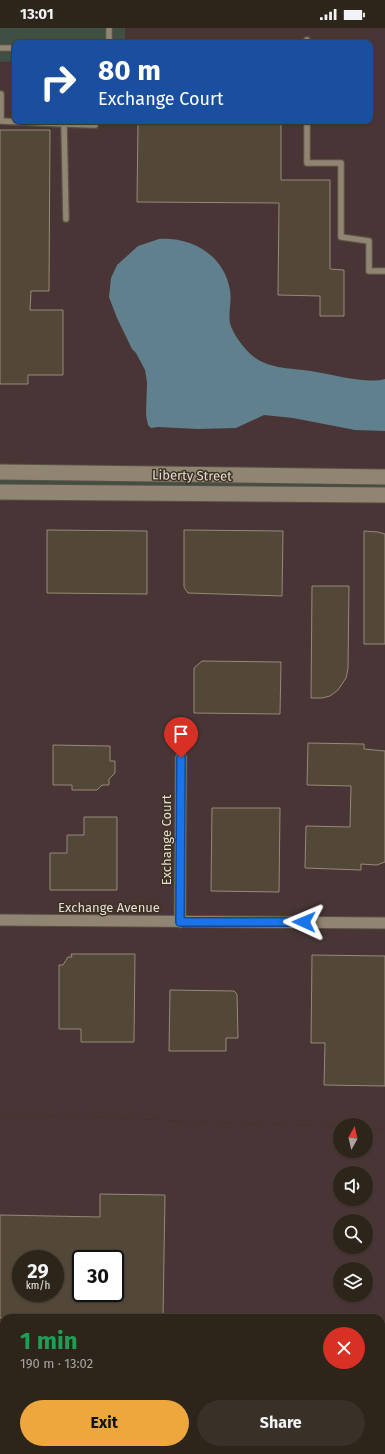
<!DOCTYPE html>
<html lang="en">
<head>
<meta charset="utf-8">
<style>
	body { margin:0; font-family:"Fira Sans",sans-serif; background:#393127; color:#f1f3f6; height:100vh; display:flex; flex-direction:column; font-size:15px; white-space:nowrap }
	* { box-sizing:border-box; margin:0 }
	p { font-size:13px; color:#a7a5a2 }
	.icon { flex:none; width:22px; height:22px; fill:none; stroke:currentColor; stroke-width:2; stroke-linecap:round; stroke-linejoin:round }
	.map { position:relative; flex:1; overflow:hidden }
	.drawer { position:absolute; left:0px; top:1286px; width:385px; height:140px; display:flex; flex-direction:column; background:#2d251a; border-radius:12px 12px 0 0; box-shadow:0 1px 3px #0004,0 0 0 1px #484239 }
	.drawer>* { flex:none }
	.guide { position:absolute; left:12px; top:12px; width:361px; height:84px; border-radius:8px; box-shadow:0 1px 3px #0004,0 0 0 1px #484239; background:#1a4fa0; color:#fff; overflow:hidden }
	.needle { width:26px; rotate:8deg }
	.controls { position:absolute; left:333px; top:1090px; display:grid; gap:8px }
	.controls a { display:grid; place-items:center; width:40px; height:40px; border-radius:50%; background:#2d251a; box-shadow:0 1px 3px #0004,0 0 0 1px #484239; font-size:20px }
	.speed { position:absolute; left:12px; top:1222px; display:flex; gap:8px; font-size:20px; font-weight:700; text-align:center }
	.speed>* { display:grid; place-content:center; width:52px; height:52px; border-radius:50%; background:#2d251a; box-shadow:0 1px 3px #0004,0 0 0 1px #484239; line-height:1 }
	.speed small { font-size:10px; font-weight:400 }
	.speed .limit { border:2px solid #111; border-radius:6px; background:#fff; color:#111 }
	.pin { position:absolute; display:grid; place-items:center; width:34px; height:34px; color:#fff; margin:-41px -17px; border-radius:50% 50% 50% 0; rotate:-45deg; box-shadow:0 0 4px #0007 }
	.pin .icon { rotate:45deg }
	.me { position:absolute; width:44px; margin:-22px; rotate:271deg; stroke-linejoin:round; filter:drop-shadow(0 0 3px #0008) }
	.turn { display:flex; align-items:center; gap:14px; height:84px; padding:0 20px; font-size:18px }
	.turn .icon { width:52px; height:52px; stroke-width:2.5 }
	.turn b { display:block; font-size:28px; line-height:34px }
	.round { display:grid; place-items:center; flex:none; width:42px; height:42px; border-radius:21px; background:#393127 }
	.head { display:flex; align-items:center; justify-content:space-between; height:68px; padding:0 20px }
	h1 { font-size:24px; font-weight:700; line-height:30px; color:#1e9e55 }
	.button { display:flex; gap:8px; margin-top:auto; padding:8px 20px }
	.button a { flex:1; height:46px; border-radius:24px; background:#eea73d; color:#111; font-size:16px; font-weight:700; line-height:46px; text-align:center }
	.button a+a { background:#393127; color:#f1f3f6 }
	.status { display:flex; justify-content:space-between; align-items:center; height:28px; padding:0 20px; background:#2d251a; direction:ltr }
	.status svg { height:11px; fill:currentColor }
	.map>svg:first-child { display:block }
	.commercial { fill:#493536; fill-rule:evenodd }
	.industrial { fill:#493535; fill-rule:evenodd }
	.green { fill:#3f4f44 }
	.water { fill:#5f808c }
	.building { fill:#534838; stroke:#968978; fill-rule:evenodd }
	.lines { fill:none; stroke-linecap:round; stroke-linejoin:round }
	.lane-casing { stroke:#595043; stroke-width:8 }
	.street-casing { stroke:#595043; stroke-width:13 }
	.secondary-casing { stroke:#595043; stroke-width:17 }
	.lane { stroke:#908473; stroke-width:5.5 }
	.street { stroke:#908473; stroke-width:11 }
	.secondary { stroke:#908473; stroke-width:15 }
	.route-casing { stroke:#114b97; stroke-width:10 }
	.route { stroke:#1a73e8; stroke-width:7 }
	.labels { text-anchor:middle; stroke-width:3; stroke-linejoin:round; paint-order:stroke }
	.street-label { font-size:13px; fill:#e4ddd4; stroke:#3c3122 }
</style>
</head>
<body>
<div class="status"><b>13:01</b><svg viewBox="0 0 49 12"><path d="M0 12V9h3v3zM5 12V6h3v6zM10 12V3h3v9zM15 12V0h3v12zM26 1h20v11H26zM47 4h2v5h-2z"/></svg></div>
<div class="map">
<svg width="385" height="1426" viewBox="0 0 385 1426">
	<rect width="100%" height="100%" fill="#3c3122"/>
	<path class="commercial" d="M0,0H385V1101L366,1100V1097H340V1099L38,1087L0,1090ZM15,15H370V93H15Z"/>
	<path class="industrial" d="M38,1087L340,1099V1123H366V1100L385,1101V1426H0V1090ZM340,1145H366V1171H340ZM340,1193H366V1219H340ZM21,1231H55V1265H21ZM81,1231H115V1265H81ZM340,1241H366V1267H340ZM4,1290H381V1422H4Z"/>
	<g class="green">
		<path d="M0,0H125V15H15V33L0,34Z"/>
		<path d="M0,450L385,453V459L356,461L0,458Z"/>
	</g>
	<path class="water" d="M159,211C192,209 224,227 230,262C232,273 228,285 230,295C233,307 247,325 257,331C274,342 297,340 316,344C335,347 367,356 385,351V403L355,402L293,390L264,387L236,400L198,401L158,399L151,400L148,397L146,387L147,354L145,342L136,325L132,321L117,290L109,269L111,250L117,237L138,218Z"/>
	<g class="building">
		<path d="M138,93H281V152H330V241L344,242V288H320V268L278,267L279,175L137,174Z"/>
		<path d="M0,102H50L49,263H31L30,282H63V347H28V356H0Z"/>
		<path d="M47,502L147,503V566L47,565Z"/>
		<path d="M184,502L283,503L282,568L188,565L184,559Z"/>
		<path d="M364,503L378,504L385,506V616H364Z"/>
		<path d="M312,558H349L348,641L346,650L338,662L330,668L322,670H311Z"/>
		<path d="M202,633L281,634L280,686L194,685V640Z"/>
		<path d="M308,715L364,716V721L385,723V834L377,837L361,836V842L305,840L306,798L350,799L351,758L307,757Z"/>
		<path d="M53,717L110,718V733H115V745L109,751V757H102L97,762H72V757H53Z"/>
		<path d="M212,780H280L279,864L211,863Z"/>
		<path d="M84,789H117V862H50V825H67V807H84Z"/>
		<path d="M71,926H135L134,1014H81V1001H59V937H63L68,929H72Z"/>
		<path d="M312,927L385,928V1058L324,1057L325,1015H311Z"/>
		<path d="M170,962L234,963L237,966L238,1010H226V1023H169Z"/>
		<path d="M100,1166L165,1167L163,1290H0V1187L100,1189ZM21,1231H55V1265H21ZM81,1231H115V1265H81Z"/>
	</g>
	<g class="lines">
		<g class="lane-casing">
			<g id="lane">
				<path d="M109,15V0"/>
				<path d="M307,15V12"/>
				<path d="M0,20H15"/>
				<path d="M1,66V93L64,96L66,191"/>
				<path d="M307,93V135H341V209L369,213V243H385"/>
				<path d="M64,96L95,97"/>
			</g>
		</g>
		<g class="street-casing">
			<g id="street">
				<path d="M0,892L385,895"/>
				<path d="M180,894L181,730"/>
			</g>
		</g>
		<g class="secondary-casing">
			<g id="secondary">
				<path d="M0,444L385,449"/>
				<path d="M0,464L385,467"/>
			</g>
		</g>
		<use href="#lane" class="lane"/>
		<use href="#street" class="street"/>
		<use href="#secondary" class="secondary"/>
	</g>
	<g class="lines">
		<g class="route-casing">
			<path id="route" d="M181,730L180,894H304"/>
		</g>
		<use href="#route" class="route"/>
	</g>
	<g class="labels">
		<g class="street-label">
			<text transform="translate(192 447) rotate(1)" y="5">Liberty Street</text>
			<text transform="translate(166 812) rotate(-90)" y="5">Exchange Court</text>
			<text x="109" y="884">Exchange Avenue</text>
		</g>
	</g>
</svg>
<div class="controls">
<a><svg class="needle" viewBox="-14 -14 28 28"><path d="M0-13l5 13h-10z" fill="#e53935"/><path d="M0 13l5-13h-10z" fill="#a7a5a2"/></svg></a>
<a><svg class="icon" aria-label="sound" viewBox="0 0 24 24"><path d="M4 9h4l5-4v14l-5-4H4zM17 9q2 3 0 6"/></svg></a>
<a><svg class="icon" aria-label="search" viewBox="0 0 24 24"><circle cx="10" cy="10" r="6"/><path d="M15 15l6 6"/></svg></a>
<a><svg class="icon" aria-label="layers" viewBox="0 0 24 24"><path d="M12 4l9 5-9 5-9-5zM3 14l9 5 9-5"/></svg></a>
</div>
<div class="speed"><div>29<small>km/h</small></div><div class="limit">30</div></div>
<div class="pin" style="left:181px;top:730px;background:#d93025"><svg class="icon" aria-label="arrive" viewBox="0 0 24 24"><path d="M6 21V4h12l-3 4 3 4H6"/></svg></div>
<svg class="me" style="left:304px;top:894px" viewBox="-20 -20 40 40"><path d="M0-17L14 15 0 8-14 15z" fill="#1a73e8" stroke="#fff" stroke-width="4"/></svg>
<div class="guide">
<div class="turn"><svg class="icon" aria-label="right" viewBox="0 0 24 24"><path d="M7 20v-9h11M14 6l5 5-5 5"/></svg><div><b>80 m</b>Exchange Court</div></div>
</div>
<section class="drawer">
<div class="head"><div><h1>1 min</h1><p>190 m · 13:02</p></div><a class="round" style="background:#d93025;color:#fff"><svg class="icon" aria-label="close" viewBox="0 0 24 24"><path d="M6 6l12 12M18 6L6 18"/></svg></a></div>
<div class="button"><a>Exit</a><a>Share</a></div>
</section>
</div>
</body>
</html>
